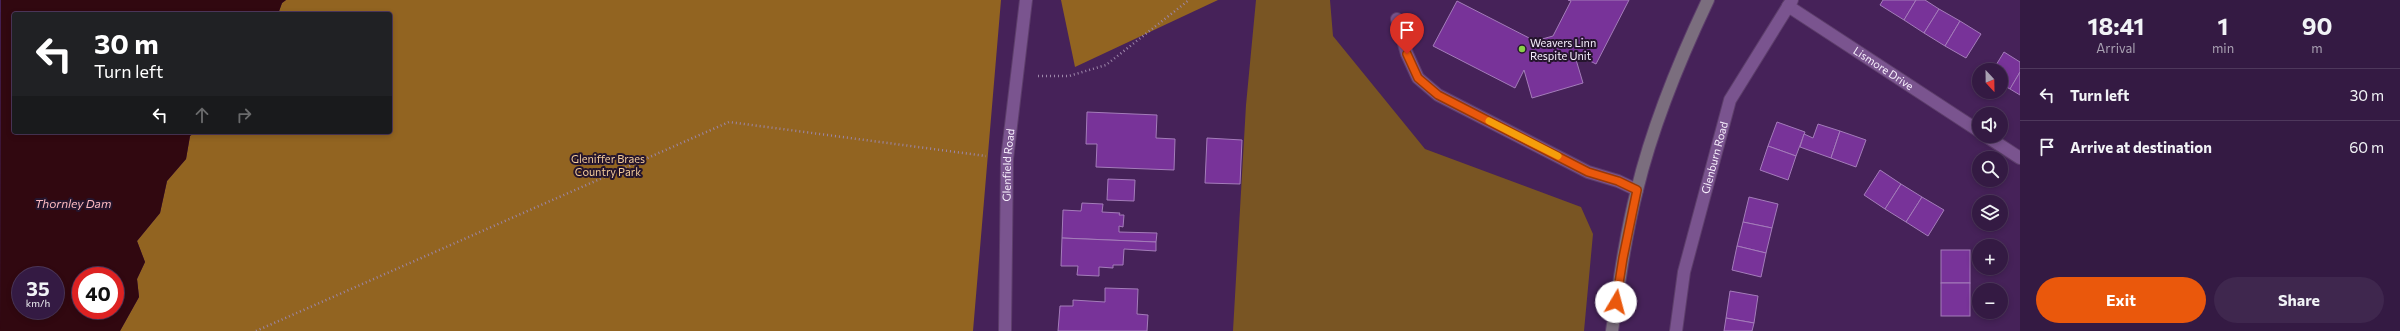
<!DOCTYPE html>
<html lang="en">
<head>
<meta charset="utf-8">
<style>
	body { margin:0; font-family:Commissioner,sans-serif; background:#3f274e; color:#f1f3f6; height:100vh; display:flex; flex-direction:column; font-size:15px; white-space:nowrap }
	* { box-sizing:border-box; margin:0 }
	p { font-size:13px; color:#a9a1b2 }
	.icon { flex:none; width:22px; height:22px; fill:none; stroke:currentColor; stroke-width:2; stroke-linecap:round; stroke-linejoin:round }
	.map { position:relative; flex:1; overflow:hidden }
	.panel { display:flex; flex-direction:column; background:#341a43; width:380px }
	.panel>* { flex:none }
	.hud { position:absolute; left:12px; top:12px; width:380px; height:122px; border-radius:4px; box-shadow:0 2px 6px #0003,0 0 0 1px #4e385c; background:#202124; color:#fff; overflow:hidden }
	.needle { width:26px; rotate:158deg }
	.fabs { position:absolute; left:1972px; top:63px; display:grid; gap:8px }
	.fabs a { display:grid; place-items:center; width:36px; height:36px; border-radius:50%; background:#341a43; box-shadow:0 2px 6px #0003,0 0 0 1px #4e385c; font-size:20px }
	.speed { position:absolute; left:12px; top:267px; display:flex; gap:8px; font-size:20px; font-weight:700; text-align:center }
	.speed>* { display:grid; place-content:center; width:52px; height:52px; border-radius:50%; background:#341a43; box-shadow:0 2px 6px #0003,0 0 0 1px #4e385c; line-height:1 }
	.speed small { font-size:10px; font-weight:400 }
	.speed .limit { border:6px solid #d22; background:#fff; color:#111 }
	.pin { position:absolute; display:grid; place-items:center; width:34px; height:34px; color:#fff; margin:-41px -17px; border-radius:50% 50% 50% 0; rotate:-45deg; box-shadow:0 0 4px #0007 }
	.pin .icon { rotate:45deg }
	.me { position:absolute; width:44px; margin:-22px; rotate:8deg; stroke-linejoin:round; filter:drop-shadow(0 0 3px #0008) }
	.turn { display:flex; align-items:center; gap:14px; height:84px; padding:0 16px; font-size:18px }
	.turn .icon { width:52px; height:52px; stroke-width:2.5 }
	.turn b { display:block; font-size:28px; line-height:34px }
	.lanes { display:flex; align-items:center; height:38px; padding:0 16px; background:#0003; justify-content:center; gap:20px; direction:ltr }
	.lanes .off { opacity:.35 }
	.eta { display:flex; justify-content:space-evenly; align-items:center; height:68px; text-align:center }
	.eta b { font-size:24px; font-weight:700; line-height:28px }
	.primary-button { display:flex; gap:8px; margin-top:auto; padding:8px 16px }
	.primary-button a { flex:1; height:46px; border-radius:24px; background:#ea580c; color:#fff; font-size:16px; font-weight:700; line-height:46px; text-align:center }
	.primary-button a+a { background:#3f274e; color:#f1f3f6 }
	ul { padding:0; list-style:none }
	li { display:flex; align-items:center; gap:12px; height:52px; padding:0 16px; border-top:1px solid #4e385c }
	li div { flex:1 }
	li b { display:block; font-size:15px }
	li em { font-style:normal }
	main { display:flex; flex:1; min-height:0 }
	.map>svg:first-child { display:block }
	.green { fill:#795523 }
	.forest { fill:#926421 }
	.water { fill:#310810; fill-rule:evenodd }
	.building { fill:#783399; stroke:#a47cba }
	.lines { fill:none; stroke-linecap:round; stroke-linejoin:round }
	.lane-casing { stroke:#5d3e6b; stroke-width:14 }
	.street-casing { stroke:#5d3e6b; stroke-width:14 }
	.secondary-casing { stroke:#5d3e6b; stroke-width:14 }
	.path { stroke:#9d87aa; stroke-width:2.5; stroke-dasharray:1 3; stroke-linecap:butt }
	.lane { stroke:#7a548f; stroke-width:12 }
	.street { stroke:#7a548f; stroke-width:12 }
	.secondary { stroke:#7b6e7e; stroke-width:12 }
	.route-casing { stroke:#983908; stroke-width:10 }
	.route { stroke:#ea580c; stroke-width:7 }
	.slow { stroke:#f59e0b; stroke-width:7 }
	.poi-dot { fill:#88cf49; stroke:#25152d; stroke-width:1.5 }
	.labels { text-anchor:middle; stroke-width:4; stroke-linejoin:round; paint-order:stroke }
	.poi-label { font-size:11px; fill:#f8f0fe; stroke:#25152d; text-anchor:start }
	.street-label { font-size:11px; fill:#f8f0fe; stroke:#25152d }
	.park-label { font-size:11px; fill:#f3cb9a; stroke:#25152d }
	.water-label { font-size:12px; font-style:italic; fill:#fdbac0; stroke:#25152d }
</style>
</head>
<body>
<main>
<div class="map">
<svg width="2020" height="331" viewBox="0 0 2020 331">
	<rect width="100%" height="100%" fill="#462259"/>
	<path class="green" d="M1256,0H1330L1333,36L1425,149L1581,207L1593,234L1584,331H1233L1246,105Z"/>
	<g class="forest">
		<path d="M286,0H1001L973,331H120L139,297L137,279L145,262L137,241L160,213L167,181L186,159L190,136L195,132H390V14H278L282,3Z"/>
		<path d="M1061,0H1218L1075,67Z"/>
	</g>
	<path class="water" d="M1,0H286L282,3L278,14H14V132H195L190,136L186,159L167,181L160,213L137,241L145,262L137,279L139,297L120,331H0ZM21,276H55V310H21ZM81,276H115V310H81Z"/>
	<g class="building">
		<path d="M1568,0H1629L1596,64L1574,53L1583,83L1532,98L1524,70L1515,88L1433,46L1457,1L1535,41L1553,36L1571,1Z"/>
		<path d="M1883,0H1916L1904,20L1880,5Z"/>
		<path d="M1916,0H1925L1939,9L1924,33L1904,20Z"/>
		<path d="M1939,9L1960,21L1945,46L1924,33Z"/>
		<path d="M1960,21L1981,34L1966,58L1945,46Z"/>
		<path d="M2004,52L2020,62V72L2010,89L2001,84V70H1993Z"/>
		<path d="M2020,72V95L2010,89Z"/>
		<path d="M1087,112L1157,115L1156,138L1175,139L1174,170L1096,167L1097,144H1086Z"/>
		<path d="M1777,122L1805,132L1796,156L1768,146Z"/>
		<path d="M1818,124L1840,131L1831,158L1800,147L1804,134L1813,138Z"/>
		<path d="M1840,131L1866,140L1856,167L1831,158Z"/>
		<path d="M1207,138L1242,140L1240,184L1205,183Z"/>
		<path d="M1768,146L1796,156L1788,180L1760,170Z"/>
		<path d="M1880,170L1901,184L1885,209L1864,195Z"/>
		<path d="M1108,179L1135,180L1134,201L1107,200Z"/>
		<path d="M1901,184L1922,197L1906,222L1885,209Z"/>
		<path d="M1749,197L1778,204L1772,228L1743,222Z"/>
		<path d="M1922,197L1944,210L1928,236L1906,222Z"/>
		<path d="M1082,203L1103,204L1102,212L1120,213L1119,215H1124L1123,227L1119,226V232L1157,233L1156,242L1062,238L1063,210L1081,211Z"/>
		<path d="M1743,222L1772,228L1766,253L1737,246Z"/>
		<path d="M1062,238L1156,242V251L1124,249L1123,265H1113V268L1099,267V276L1077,275L1078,266H1061Z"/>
		<path d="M1737,246L1766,253L1761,277L1732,270Z"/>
		<rect x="1941" y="250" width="29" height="33"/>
		<rect x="1941" y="283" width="29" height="33"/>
		<path d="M1105,288L1138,289L1137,314L1148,315L1147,331H1058L1060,306H1073V300L1105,302Z"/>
		<path d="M1730,291L1758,296L1754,323L1726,318Z"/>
		<path d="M1726,318L1754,323L1752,331H1724Z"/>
	</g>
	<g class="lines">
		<g class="lane-casing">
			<path id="lane" d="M1397,19L1407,54L1418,78L1438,95L1588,172L1618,181L1637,190"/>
		</g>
		<g class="street-casing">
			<g id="street">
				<path id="s1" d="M1788,6L1979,131"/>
				<path d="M1986,136L2020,158"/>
				<path id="s2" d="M1005,331L1007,159L1026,0"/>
				<path id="s3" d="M1676,331L1684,272L1730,100L1792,0"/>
			</g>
		</g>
		<g class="secondary-casing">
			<path id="secondary" d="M1612,331C1619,284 1625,237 1637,190C1653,124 1679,61 1708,0"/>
		</g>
		<g class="path">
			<path d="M1038,76H1069L1106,65L1189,0"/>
			<path d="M256,331L729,122L986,156"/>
		</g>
		<use href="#lane" class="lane"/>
		<use href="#street" class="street"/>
		<use href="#secondary" class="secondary"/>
	</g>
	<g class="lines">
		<g class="route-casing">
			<path id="route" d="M1407,54L1418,78L1438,95L1588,172L1618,181L1637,190L1623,258L1616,302"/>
		</g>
		<use href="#route" class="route"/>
		<path class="slow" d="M1489,121L1558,156"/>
	</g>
	<circle class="poi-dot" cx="1522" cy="49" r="4"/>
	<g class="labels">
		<g class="poi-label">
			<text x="1530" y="47">Weavers Linn<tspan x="1530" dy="13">Respite Unit</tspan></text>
		</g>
		<g class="street-label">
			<text dy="4" stroke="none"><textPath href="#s1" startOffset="114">Lismore Drive</textPath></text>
			<text dy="4" stroke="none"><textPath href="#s3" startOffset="178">Glenburn Road</textPath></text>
			<text dy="4" stroke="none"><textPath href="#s2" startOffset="166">Glenfield Road</textPath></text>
		</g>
		<g class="park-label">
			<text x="608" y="163">Gleniffer Braes<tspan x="608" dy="13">Country Park</tspan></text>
		</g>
		<g class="water-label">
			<text x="73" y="208">Thornley Dam</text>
		</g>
	</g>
</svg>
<div class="fabs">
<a><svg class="needle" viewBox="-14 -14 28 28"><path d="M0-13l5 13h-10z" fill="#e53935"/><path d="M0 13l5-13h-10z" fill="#a9a1b2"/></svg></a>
<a><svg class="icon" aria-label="sound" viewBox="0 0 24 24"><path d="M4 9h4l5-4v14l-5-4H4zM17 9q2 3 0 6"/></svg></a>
<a><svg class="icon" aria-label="search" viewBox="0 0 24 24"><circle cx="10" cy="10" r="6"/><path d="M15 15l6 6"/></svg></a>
<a><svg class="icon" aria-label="layers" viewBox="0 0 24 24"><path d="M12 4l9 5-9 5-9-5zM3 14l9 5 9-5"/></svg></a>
<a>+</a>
<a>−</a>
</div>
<div class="speed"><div>35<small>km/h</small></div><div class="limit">40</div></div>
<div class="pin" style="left:1407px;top:54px;background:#d93025"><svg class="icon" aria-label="arrive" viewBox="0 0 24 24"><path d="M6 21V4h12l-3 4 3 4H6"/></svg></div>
<svg class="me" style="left:1616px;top:302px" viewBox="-20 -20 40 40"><circle r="19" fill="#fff"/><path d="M0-13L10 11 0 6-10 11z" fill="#ea580c"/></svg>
<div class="hud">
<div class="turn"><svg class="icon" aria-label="left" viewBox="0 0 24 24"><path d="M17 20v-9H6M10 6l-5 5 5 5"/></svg><div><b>30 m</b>Turn left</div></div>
<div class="lanes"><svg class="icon" aria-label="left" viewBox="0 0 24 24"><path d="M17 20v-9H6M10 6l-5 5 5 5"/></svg><svg class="icon off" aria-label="ahead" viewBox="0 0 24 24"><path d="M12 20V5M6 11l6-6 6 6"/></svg><svg class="icon off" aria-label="right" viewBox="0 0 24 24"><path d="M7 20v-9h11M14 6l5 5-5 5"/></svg></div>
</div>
</div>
<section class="panel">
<div class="eta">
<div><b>18:41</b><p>Arrival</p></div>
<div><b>1</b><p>min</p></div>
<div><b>90</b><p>m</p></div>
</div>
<ul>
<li><svg class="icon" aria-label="left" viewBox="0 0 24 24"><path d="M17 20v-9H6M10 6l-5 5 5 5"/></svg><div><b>Turn left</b></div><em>30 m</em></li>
<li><svg class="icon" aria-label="arrive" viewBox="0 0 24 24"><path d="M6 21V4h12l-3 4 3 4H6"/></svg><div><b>Arrive at destination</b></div><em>60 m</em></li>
</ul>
<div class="primary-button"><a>Exit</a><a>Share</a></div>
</section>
</main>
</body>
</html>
